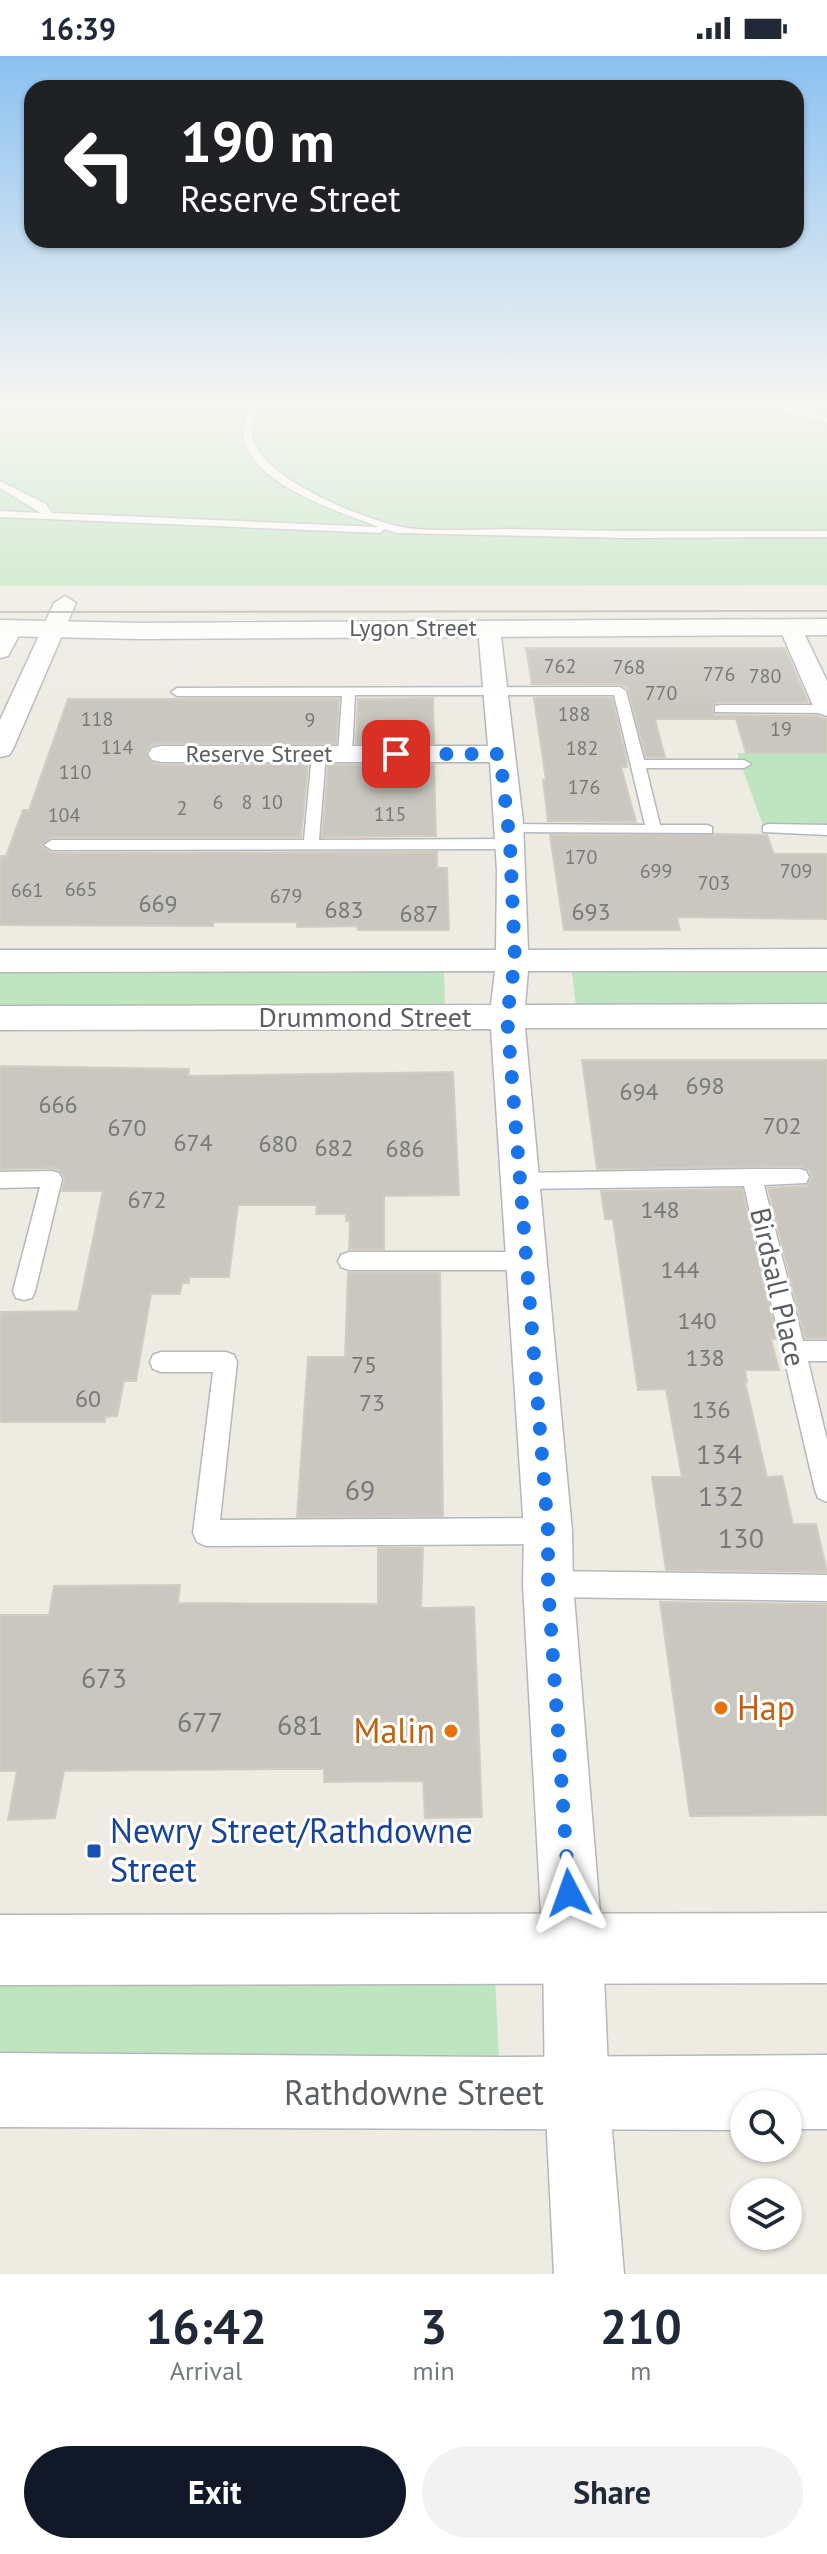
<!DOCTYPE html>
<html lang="en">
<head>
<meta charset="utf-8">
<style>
	body { margin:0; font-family:"PT Sans",sans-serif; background:#f2f2f3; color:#1f2937; height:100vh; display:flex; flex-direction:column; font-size:30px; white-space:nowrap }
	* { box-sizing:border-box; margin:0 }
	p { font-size:26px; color:#747a83 }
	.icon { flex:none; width:44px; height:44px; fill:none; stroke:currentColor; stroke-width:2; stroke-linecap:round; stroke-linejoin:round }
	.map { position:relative; height:2218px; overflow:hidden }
	.sheet { display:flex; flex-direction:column; background:#fff; flex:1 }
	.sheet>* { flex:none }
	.top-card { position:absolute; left:24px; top:24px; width:780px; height:168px; border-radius:24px; box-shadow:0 2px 6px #0004; background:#202124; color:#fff; overflow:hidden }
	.controls { position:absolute; left:730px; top:2034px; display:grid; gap:16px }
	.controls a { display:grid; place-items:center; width:72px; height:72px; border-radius:50%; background:#fff; box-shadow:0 2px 6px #0004; font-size:40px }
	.pin { position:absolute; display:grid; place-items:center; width:68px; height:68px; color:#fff; margin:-34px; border-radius:16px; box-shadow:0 4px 12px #0006 }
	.me { position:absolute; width:88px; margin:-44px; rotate:356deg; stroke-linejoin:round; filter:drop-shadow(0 0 6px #0008) }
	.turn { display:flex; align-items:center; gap:28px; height:168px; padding:0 24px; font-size:36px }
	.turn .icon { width:104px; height:104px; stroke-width:2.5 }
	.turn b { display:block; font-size:56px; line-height:68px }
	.eta { display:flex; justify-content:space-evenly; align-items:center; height:136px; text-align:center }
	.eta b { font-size:48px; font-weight:600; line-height:56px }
	.action { display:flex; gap:16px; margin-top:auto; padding:16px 24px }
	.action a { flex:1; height:92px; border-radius:48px; background:#111827; color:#fff; font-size:32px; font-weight:600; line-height:92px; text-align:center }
	.action a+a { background:#f2f2f3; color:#1f2937 }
	.status { display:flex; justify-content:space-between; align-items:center; height:56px; padding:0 40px; background:#fff; direction:ltr }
	.status svg { height:22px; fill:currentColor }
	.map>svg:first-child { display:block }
	.green { fill:#bee5bf }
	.building { fill:#cac7c1; stroke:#d2cdc0; stroke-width:2 }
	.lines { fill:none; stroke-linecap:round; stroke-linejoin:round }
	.service-casing { stroke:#b4b8bc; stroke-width:3 }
	.minor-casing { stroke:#b4b8bc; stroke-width:3 }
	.tertiary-casing { stroke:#b4b8bc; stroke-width:3 }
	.service { fill:#fff; fill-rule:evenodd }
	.minor { fill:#fff; fill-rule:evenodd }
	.tertiary { fill:#fff; fill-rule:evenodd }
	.tram { stroke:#b3b4b4; stroke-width:2 }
	.route { stroke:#1a73e8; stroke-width:14; stroke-dasharray:0 25.2 }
	.food-dot { fill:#e8710a; stroke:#fff; stroke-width:3 }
	.transit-dot { fill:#1a4fb4; stroke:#fff; stroke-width:3 }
	.labels { text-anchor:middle; stroke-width:6; stroke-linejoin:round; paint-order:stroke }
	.far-number-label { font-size:20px; fill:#76787a }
	.far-street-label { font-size:24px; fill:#5a5e63; stroke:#fff }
	.number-label { font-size:24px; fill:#76787a }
	.street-label { font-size:28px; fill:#5a5e63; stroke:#fff }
	.near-number-label { font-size:28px; fill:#76787a }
	.near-food-label { font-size:34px; fill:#c56008; stroke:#fff; text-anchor:start }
	.near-transit-label { font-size:34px; fill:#164399; stroke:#fff; text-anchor:start }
	.near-street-label { font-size:34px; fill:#5a5e63; stroke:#fff }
</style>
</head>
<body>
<div class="status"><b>16:39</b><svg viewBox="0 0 49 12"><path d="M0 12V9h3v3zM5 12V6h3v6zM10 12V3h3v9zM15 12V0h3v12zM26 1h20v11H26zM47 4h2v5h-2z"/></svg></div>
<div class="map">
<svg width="827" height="2218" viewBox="0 0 827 2218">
	<rect width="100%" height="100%" fill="#edebe2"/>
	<g class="green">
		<path d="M0,346H827V529L0,530Z"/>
		<path d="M737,697H827V778H766Z"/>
		<path d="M444,915L445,950L0,953V917Z"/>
		<path d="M572,916L827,917V948L576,950Z"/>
		<path d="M0,1923H495L499,2001L0,2002Z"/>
	</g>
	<g class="building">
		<path d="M526,592H785L808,646H719L713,648L712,656L715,659L817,660L827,663V697H746L736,663H655L665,701H646L628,632L620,628H532Z"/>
		<path d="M433,642L434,687H356L358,643Z"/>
		<path d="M534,642H612L626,702L627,711H621L636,766L548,765L543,724H546Z"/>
		<path d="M68,643H339L336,687H161L151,689L146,696L150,706L161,709H308L301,781H52L41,790L52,797L437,796V812H447L449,874H358L357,870L297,871V866H213V870L0,869V800H6L23,754H29Z"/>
		<path d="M328,709H434L436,780L322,781Z"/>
		<path d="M723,778L767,779L774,798H827V863L677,861L680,874H564L550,779Z"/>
		<path d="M582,1004H827V1282H805L768,1132L806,1130L812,1122L809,1114L799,1110L597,1113Z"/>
		<path d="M0,1010L189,1013L188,1020L453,1016L459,1139L384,1140V1193H349L350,1165H346V1158H316L317,1149H238L229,1221H189V1227H182L180,1238H151L136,1325H124L117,1360L105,1361V1366H0V1256L78,1255L103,1135H62L65,1122L60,1114L53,1112L0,1113Z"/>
		<path d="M742,1133L777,1283H771L779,1314H745L747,1326H745L767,1421L782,1420L793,1468H816L827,1516L666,1514L652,1421H682L666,1333L638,1334L613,1163H605L601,1135Z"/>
		<path d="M348,1217H440L443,1460L297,1461L308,1301H345Z"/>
		<path d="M378,1492H423L421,1552L474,1551L482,1761L425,1762L423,1725L324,1726V1713H272L64,1715L55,1762L8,1764L17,1715H0V1559H49L54,1530L180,1529L178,1547L378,1548Z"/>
		<path d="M660,1546L827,1548V1759L690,1760Z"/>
	</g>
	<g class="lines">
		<g class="service-casing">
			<g id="service">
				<path d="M254,346H262C259,354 252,366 252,374C251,420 360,461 397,470C423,477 482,473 512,473C617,476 722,475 827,475V481L628,482L397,477L384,473L380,477L0,461V455L41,457L0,432V425L46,448L52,457L379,471C341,456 244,427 243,375C243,366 250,354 254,346Z"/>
				<path d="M753,346H767L827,361V367Z"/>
				<path d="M620,631L626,635L644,704H744L751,708L744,712H646L660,769H707L712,771V777L503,776V770L508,768L645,769L614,639H355L352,698L345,702L338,698L342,640H177L171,636L177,632Z"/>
				<path d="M720,649H827V657L715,656V650Z"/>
				<path d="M319,694L326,698L319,784L510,783L518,788L510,793L52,794L44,789L52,784H304L312,698Z"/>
				<path d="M768,768L827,769V779L763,776V770Z"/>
				<path d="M752,1113H799L806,1115L809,1121L806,1127L764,1129L803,1285H827V1305H808L827,1384V1446L818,1442L815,1434L744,1130L520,1133L513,1131L510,1125L513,1119L520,1117Z"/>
				<path d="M52,1115L59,1117L62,1123L35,1235L32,1242L24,1244L16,1242L13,1235L40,1131L0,1132V1116Z"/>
				<path d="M349,1196H527L535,1199L538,1205L535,1211L527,1214H349L341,1211L338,1205L341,1199Z"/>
				<path d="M161,1296H226L234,1299L237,1306L220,1464L548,1462L557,1466L561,1475L557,1484L548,1488L206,1490L197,1486L193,1477L213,1316H161L153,1313L150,1306L153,1299Z"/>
				<path d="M548,1515L827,1519V1545L548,1541L539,1537L535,1528L539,1519Z"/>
			</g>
		</g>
		<g class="minor-casing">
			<g id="minor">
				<path d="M65,540L76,547L13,693L9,699L0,701V664L54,547Z"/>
				<path d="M790,564L798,566L801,571L827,625V660L818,657L814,652L779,571L782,566Z"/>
				<path d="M12,565L20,567L23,572L8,600L0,602V573L4,567Z"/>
				<path d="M489,565L497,567L500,572L523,766L528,894L827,893V915H528L525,949L827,948V972H525L572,1475L573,1528L603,1894L609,2038L624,2218H554L545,2038L543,1894L523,1528L524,1475L491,973L0,974V950L491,949L495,915L0,916V894H496L497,815L490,706H161L152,704L148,698L152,692L161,690H488L478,572L481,567Z"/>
			</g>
		</g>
		<g class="tertiary-casing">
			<g id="tertiary">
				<path d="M827,563V579L140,583L0,580V564L140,567Z"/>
				<path d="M827,1857V1927L0,1929V1859Z"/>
				<path d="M0,1997L500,2001L827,1999V2073H788V2048H744V2074L0,2071Z"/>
			</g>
		</g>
		<use href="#service" class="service"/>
		<use href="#minor" class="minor"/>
		<use href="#tertiary" class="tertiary"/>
		<path class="tram" d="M0,556L827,555"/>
	</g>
	<linearGradient id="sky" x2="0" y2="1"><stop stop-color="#8bc1f1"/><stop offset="0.53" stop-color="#f7f6f2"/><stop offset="1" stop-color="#f7f6f2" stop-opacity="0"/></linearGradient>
	<rect width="827" height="657" fill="url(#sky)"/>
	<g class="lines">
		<path class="route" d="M396,698H500L510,788L515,904L507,961L548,1475V1528L569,1837"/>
	</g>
	<g class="food-dot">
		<circle cx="721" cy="1652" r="8"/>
		<circle cx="451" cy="1675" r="8"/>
	</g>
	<rect class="transit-dot" x="86" y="1787" width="16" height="16" rx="4"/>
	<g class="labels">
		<g class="far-number-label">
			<text x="560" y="617">762</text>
			<text x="629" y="618">768</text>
			<text x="719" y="625">776</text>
			<text x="765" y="627">780</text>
			<text x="661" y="644">770</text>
			<text x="574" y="665">188</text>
			<text x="97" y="670">118</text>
			<text x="310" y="671">9</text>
			<text x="781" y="680">19</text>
			<text x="117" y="698">114</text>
			<text x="582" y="699">182</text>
			<text x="75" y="723">110</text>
			<text x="584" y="738">176</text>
			<text x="218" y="753">6</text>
			<text x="247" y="753">8</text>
			<text x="272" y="753">10</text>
			<text x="182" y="759">2</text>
			<text x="390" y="765">115</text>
			<text x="64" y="766">104</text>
			<text x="581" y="808">170</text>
			<text x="656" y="822">699</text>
			<text x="796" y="822">709</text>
			<text x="714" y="834">703</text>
			<text x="81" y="840">665</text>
			<text x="27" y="841">661</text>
			<text x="286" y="847">679</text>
		</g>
		<g class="far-street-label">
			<text x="413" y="580">Lygon Street</text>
			<text x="259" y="706">Reserve Street</text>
		</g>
		<g class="number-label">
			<text x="158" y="856">669</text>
			<text x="344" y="862">683</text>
			<text x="591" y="864">693</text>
			<text x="419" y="866">687</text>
			<text x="705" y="1038">698</text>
			<text x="639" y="1044">694</text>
			<text x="58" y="1057">666</text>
			<text x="782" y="1078">702</text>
			<text x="127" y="1080">670</text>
			<text x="193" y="1095">674</text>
			<text x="278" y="1096">680</text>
			<text x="334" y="1100">682</text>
			<text x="405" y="1101">686</text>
			<text x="147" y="1152">672</text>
			<text x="660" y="1162">148</text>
			<text x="680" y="1222">144</text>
			<text x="697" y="1273">140</text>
			<text x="705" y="1310">138</text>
			<text x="364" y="1317">75</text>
			<text x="88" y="1351">60</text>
			<text x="372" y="1355">73</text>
			<text x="711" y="1362">136</text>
		</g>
		<g class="street-label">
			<text x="365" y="971">Drummond Street</text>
			<text transform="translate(778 1231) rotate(77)" y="10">Birdsall Place</text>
		</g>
		<g class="near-number-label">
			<text x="719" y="1408">134</text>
			<text x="360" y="1444">69</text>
			<text x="721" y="1450">132</text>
			<text x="741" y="1492">130</text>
			<text x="104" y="1632">673</text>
			<text x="200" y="1676">677</text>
			<text x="300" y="1679">681</text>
		</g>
		<g class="near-food-label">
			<text x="737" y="1664">Hap</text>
			<text x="435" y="1687" text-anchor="end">Malin</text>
		</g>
		<g class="near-transit-label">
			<text x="110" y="1787">Newry Street/Rathdowne<tspan x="110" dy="39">Street</tspan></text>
		</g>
		<g class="near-street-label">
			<text x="414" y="2049">Rathdowne Street</text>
		</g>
	</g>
</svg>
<div class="controls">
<a><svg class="icon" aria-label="search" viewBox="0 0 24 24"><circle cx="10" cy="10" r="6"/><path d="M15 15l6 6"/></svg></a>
<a><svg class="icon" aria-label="layers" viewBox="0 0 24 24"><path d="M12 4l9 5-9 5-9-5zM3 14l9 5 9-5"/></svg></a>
</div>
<div class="pin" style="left:396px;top:698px;background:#d93025"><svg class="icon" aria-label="arrive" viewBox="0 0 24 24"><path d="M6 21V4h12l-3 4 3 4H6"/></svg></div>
<svg class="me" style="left:569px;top:1837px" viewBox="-20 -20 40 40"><path d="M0-17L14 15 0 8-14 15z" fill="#1a73e8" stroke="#fff" stroke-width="4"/></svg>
<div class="top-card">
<div class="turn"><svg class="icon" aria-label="left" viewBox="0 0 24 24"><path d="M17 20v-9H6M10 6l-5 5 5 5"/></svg><div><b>190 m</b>Reserve Street</div></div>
</div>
</div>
<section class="sheet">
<div class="eta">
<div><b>16:42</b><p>Arrival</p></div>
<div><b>3</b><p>min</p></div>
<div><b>210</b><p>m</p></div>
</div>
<div class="action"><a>Exit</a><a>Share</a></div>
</section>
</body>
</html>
